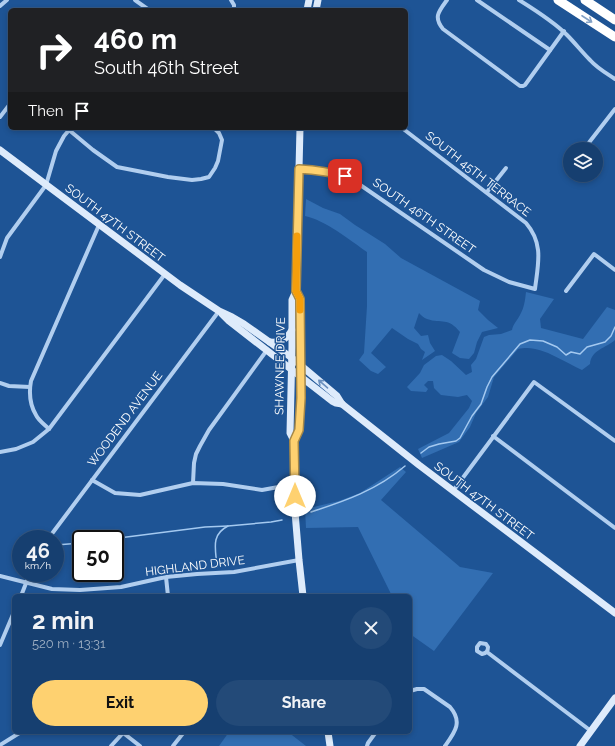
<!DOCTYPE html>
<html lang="en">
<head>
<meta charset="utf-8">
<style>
	body { margin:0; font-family:Raleway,sans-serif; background:#234a78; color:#f1f3f6; height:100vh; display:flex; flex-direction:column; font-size:15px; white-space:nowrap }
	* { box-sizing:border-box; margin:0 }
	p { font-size:13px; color:#9eafc3 }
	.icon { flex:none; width:22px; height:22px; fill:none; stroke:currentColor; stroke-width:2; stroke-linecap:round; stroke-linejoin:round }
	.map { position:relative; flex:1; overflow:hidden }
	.panel { position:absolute; left:12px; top:594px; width:400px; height:140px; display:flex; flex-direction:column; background:#163f70; border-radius:6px; box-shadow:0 2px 6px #0003,0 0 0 1px #355883 }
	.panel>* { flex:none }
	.top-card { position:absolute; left:8px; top:8px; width:400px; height:122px; border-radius:6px; box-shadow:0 2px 6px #0003,0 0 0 1px #355883; background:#202124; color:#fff; overflow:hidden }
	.controls { position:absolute; left:563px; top:142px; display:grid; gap:8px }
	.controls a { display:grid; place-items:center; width:40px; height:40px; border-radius:50%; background:#163f70; box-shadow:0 2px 6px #0003,0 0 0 1px #355883; font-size:20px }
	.speed { position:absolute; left:12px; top:530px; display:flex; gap:8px; font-size:20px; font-weight:700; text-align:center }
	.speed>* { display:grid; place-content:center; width:52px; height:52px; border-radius:50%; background:#163f70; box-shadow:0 2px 6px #0003,0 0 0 1px #355883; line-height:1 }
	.speed small { font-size:10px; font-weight:400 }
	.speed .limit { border:2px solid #111; border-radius:6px; background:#fff; color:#111 }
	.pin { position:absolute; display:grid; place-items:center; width:34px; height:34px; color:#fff; margin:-17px; border-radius:8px; box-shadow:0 2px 6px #0006 }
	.me { position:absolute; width:44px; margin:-22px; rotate:0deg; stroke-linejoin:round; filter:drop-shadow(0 0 3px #0008) }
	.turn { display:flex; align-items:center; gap:14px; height:84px; padding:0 20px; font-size:18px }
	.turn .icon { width:52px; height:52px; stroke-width:2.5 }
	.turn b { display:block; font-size:28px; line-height:34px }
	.then { display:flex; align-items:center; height:38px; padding:0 20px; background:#0003; gap:8px; font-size:15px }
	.round { display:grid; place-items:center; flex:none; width:42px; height:42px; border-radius:21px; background:#234a78 }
	.head { display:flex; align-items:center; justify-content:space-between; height:68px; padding:0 20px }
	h1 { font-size:24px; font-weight:700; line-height:30px }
	.cta { display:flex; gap:8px; margin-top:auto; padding:8px 20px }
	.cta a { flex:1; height:46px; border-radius:24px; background:#fed170; color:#111; font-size:16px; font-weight:700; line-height:46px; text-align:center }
	.cta a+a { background:#234a78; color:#f1f3f6 }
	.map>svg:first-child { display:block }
	.green { fill:#326eb2 }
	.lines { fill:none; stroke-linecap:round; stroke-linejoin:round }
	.stream { stroke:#a4c9f0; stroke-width:1.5 }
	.street { stroke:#b1ceef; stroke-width:4 }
	.secondary { stroke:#deebfb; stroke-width:7 }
	.highway { stroke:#fff; stroke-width:9 }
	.oneway { stroke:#83a1c5 }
	.oneway2 { stroke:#6b90be }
	.route-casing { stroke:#a58849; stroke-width:10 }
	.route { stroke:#fed170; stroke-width:7 }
	.slow { stroke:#f59e0b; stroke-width:7 }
	.labels { text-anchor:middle; stroke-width:3; stroke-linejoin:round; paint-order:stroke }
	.street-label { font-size:12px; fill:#fff; stroke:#1e5495 }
</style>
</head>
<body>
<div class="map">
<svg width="615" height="746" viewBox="0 0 615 746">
	<rect width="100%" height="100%" fill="#1e5495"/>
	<g class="green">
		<path d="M306,199L323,208L340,214L355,225L385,244L401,258L480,301L478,310L488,320L498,328L482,332L477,342L474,353L469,359L460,358L452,353L460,332C448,317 442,324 427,319C424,318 421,315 419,313L414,328L421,336L428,335L430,343L435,351L422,360L425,352L421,349L418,344L408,339L392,328L371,353L386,367L378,374L371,371L359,360L364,353L367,306V252C350,240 325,220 305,216Z"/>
		<path d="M526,292L554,299L540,319L541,328L583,339L607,307L615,310V340C606,348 591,350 590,364L582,370C566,363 545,348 527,348C524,348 521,348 518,349L494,377L488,397L476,413L470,427L459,442L422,458L418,449L449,433L469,408L472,401L467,395L458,397L441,395L434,388L433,381H428L424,385L428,389L426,392L411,391L407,387L420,373L424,365L436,356L442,355L451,361L466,375L472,372L471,365L476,359L484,337L489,335L501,334L512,330C513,324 517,321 520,315C524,308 525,301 526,292Z"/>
		<path d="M400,467L406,472L381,500L460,567L493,573L434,651L410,634V596H392L358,527L306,528L305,509L339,501L360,493Z"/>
		<path d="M229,732H288L306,746H219Z"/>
	</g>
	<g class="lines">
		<g class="stream">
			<path d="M421,453L429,447L439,444L456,441L460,438L472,416L481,404L487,387L492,377L520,344L530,340L543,341L557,347L566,355L571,352L580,354L587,347L605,342L611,336L615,327"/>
			<path d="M311,512C345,501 377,490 405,466"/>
			<path d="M111,539L205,527L228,526"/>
			<path d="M56,545L81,543"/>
			<path d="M217,567C216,550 210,535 228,526L271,522L282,520"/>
		</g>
		<g class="street">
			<path d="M135,0L149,10"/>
			<path d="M231,0L234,5V10"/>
			<path d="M447,0C439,11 433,17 443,29L520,86H523L525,85L564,31"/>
			<path d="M477,0L550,50"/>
			<path d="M519,0C535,10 553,21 567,35C575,43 582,52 590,60C597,68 606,73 615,79"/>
			<path d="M0,6L7,0"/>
			<path d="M0,117L10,104"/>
			<path d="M69,130L93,150L117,167L168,177L192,180L201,179L209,177L215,168L218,161L222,140L219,133L214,128"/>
			<path d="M584,149L615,109"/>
			<path d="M299,169C317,170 336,172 353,180L484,270L509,282L535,289C538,264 544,244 526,223L402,128"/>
			<path d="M567,171L570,168"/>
			<path d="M487,192L506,168"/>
			<path d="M0,257L7,238L46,185L56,151L64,136L70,129"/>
			<path d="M566,291L594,254L615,270"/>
			<path d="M0,383L9,386L30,387"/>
			<path d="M49,429C45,425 38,420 36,415C30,405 29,392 31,381L99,225"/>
			<path d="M493,436L615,528"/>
			<path d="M0,452L16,449L33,442L49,429L165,274"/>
			<path d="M92,480L115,493L140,495L193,483L223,484L262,490L295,484"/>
			<path d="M193,483L194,463L196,454L200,446L209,430L267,350"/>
			<path d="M453,491L534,382L615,441"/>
			<path d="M48,539L219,311"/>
			<path d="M0,576L52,589L80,590L121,587L166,577L197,574L234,572L299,560"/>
			<path d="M166,577L168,596"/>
			<path d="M21,596L30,573"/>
			<path d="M480,643L486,644L488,647C488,652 486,653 482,654L477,651V647Z"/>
			<path d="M0,645L14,612"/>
			<path d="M487,652L591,731"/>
			<path d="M410,691L417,689H424L450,707C463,722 455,732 445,746"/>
			<path d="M122,732L140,746"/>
			<path d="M0,745L21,732"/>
			<path d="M111,746L123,733"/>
			<path d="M173,746L184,732"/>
			<path d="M367,746L368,743L376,732"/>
		</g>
		<g class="secondary">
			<path d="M307,10L309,0"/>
			<path d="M316,10L318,0"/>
			<path d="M0,150L180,285L219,311L232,317L244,324L292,358L337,396L342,404L419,465L615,613"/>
			<path d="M296,291L300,299L301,398L299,430L294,441L295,512L299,560L303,596"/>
			<path d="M222,314L229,321L332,401L336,403L342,404"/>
			<path d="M270,342C281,343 287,339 292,330"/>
			<path d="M294,441L290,433L292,347V300L296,291L300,128"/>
			<path d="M328,732L330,746"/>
			<path d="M580,746L615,698"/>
		</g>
		<g class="highway">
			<path d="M558,0L615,37"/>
			<path d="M585,0L615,20"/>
		</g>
	</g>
	<defs><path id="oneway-shaft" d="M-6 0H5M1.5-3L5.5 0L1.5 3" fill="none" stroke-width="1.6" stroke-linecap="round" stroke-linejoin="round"/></defs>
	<use class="oneway" href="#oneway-shaft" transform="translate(587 19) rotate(33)"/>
	<use class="oneway2" href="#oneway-shaft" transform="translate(323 384) rotate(-139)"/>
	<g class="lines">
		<g class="route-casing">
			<path id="route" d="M295,496L294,441L299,430L301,398L300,299L296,291L299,169C314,170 330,172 345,176"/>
		</g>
		<use href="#route" class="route"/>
		<path class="slow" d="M297,236L296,291L300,299V310"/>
	</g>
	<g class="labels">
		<g class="street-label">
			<text transform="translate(478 174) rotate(38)" y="4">SOUTH 45TH TERRACE</text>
			<text transform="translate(424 216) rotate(35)" y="4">SOUTH 46TH STREET</text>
			<text transform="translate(115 223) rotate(37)" y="4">SOUTH 47TH STREET</text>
			<text transform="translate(280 366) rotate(-89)" y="4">SHAWNEE DRIVE</text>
			<text transform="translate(125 419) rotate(-53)" y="4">WOODEND AVENUE</text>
			<text transform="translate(484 501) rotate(37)" y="4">SOUTH 47TH STREET</text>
			<text transform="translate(195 566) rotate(-7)" y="4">HIGHLAND DRIVE</text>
		</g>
	</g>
</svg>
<div class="controls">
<a><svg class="icon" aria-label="layers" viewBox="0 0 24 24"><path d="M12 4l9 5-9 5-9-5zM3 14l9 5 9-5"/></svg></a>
</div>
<div class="speed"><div>46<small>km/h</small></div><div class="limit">50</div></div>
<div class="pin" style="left:345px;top:176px;background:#d93025"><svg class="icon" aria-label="arrive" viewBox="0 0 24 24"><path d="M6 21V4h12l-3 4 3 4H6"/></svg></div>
<svg class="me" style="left:295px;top:496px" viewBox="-20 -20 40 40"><circle r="19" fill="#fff"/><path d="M0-13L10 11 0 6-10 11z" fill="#fed170"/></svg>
<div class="top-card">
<div class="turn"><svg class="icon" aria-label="right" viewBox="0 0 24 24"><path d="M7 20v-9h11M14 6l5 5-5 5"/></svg><div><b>460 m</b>South 46th Street</div></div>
<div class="then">Then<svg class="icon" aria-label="arrive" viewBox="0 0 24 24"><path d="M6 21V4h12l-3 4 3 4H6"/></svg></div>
</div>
<section class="panel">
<div class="head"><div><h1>2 min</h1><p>520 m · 13:31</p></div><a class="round"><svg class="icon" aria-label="close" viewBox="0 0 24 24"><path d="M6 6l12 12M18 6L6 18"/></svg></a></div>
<div class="cta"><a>Exit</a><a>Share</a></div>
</section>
</div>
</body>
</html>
